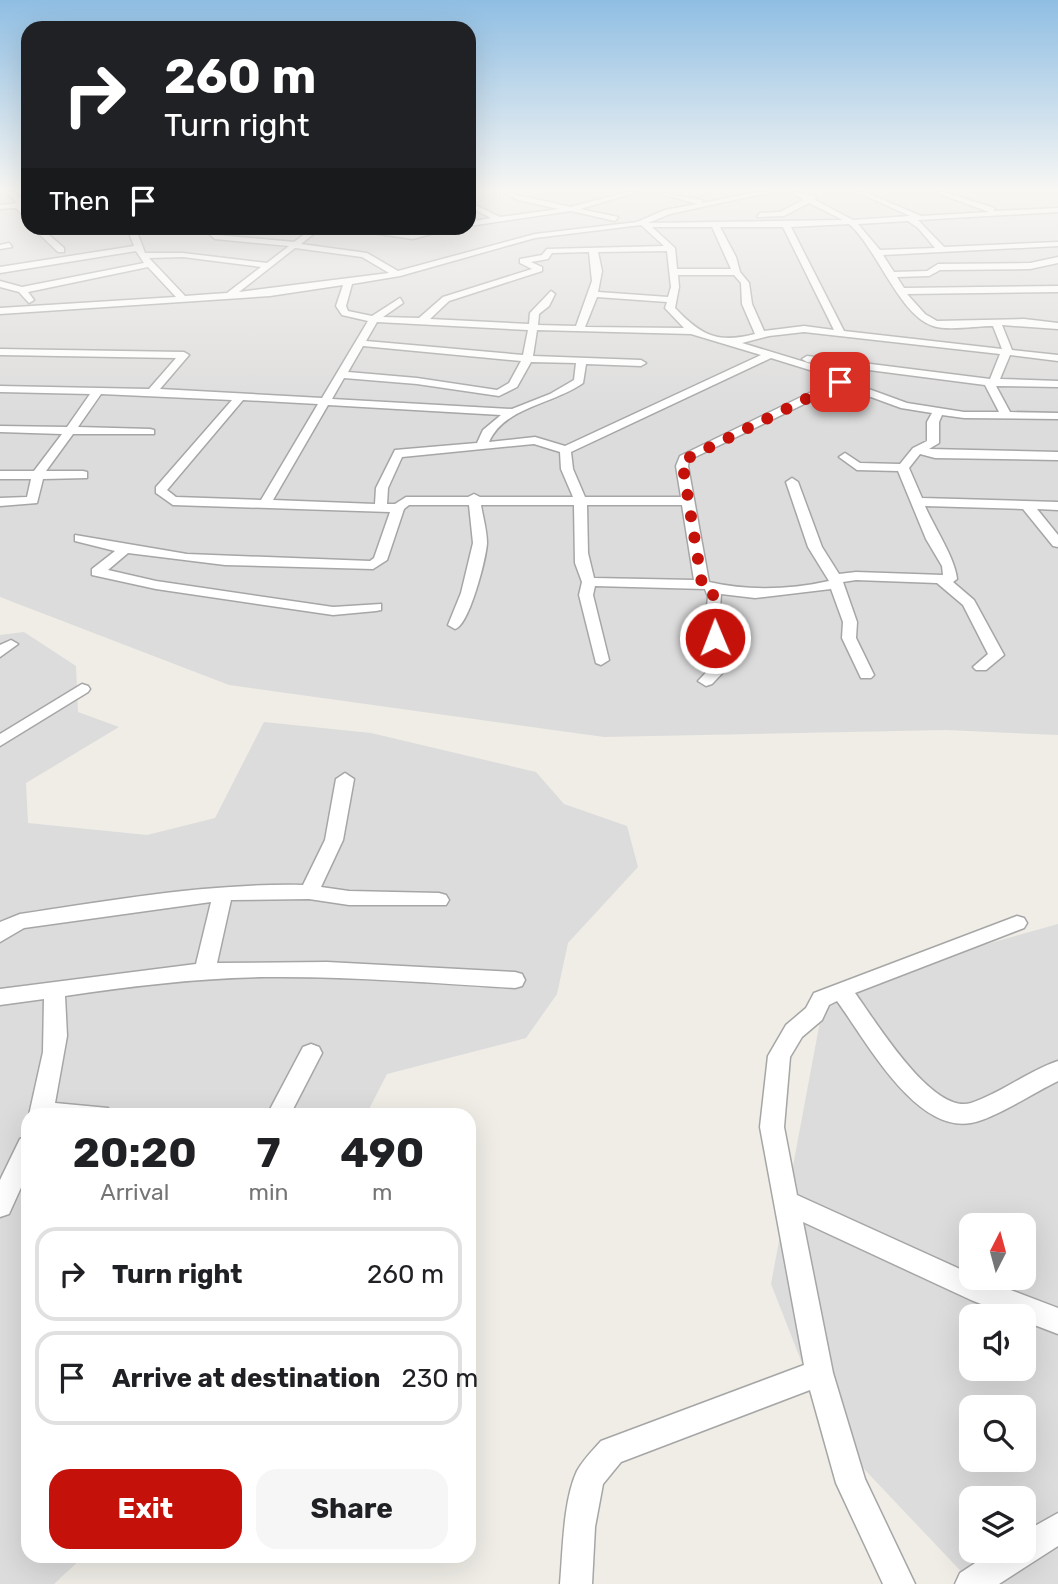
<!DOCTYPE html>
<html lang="en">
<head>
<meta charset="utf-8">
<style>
	body { margin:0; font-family:Rubik,sans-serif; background:#f6f6f6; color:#202124; height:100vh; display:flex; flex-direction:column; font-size:26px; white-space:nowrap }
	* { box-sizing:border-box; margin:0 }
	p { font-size:23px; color:#757577 }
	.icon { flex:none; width:38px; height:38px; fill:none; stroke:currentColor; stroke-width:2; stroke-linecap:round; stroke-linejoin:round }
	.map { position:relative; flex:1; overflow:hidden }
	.side { position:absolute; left:21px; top:1108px; width:455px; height:455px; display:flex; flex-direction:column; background:#fff; border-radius:21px; box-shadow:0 7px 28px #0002 }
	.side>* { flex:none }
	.guide { position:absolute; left:21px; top:21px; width:455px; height:214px; border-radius:21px; box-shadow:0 7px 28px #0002; background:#202124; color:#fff; overflow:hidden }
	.needle { width:46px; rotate:6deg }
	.buttons { position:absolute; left:959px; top:1213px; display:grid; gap:14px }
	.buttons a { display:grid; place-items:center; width:77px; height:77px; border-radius:14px; background:#fff; box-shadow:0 7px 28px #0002; font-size:35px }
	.pin { position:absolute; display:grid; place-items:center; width:60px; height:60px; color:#fff; margin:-30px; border-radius:14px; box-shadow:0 4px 10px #0006 }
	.me { position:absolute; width:77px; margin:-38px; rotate:359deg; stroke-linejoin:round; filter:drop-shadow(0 0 5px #0008) }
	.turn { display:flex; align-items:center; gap:24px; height:147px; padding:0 28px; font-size:32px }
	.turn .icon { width:91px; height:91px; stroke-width:2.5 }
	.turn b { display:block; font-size:49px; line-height:60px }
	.then { display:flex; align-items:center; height:66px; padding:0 28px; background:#0003; gap:14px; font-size:26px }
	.eta { display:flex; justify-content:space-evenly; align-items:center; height:119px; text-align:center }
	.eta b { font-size:42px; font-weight:700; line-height:49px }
	.action { display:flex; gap:14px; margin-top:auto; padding:14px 28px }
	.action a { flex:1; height:80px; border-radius:21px; background:#c4120b; color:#fff; font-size:28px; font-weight:700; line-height:80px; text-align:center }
	.action a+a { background:#f6f6f6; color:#202124 }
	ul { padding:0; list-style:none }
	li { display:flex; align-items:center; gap:21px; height:94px; margin:0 14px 10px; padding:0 14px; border:4px solid #e0e0e0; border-radius:21px }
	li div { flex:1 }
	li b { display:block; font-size:26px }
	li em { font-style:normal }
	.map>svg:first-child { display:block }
	.residential { fill:#dddcdc; fill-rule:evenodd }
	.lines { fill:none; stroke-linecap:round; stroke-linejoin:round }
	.minor-casing { stroke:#a6a6a6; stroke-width:3 }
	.minor { fill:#fff; fill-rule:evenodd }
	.route { stroke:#c4120b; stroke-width:12; stroke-dasharray:0 21.6 }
</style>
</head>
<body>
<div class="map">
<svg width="1058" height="1584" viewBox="0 0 1058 1584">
	<rect width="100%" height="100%" fill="#efede6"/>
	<g class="residential">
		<path d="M0,192H28V228H469V192H1058V735L946,730L604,737L229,685L0,597Z"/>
		<path d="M24,632L76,666L78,712L119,727L26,783L28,823L147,835L215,818L264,722L371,733L536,772L564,804L627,826L638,867L568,943L557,994L526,1038L387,1074L366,1115H28V1556H84L54,1584H0V635Z"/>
		<path d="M1058,924V1584H973L829,1432L771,1284L826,989ZM971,1225H1024V1278H971ZM971,1316H1024V1368H971ZM971,1407H1024V1460H971ZM971,1498H1024V1550H971Z"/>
	</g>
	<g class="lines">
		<g class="minor-casing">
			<g id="minor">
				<path d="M7,192H14L25,202L28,221L16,208L0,209V205L17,203Z"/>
				<path d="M504,192L571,207L626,192H637L580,209L618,217L615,221L571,211L469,226V222L491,218L469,207V202L500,217L559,209L518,200Z"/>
				<path d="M656,192L702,200V203L758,192H771L670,214L648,223L843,220L809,203L784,216L757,217L760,213L780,212L803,200L792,192L816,196L815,200L853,220L910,216L857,192H865L921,216L989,212L935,192H944L994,208V211L1058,208V212L918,220L944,247L1058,242V246L883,255L894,272L927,271L938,264L1030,263L1058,257V263L1030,269L940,270L929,276L897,277L904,288L1058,286V292L907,294L925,314L937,321L1024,319L1058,323V329L1002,325L1012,350L1058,355V361L1010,355L1000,379L1058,381V387L996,386L1010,412L1058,413V419L964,418L942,415L939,422V443L929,449L1058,452V460L935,458L920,454L909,468L922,498L1058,502V510L1037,509L1058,535V547L1053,546L1023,509L925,506C934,527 955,558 957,579L953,582L974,600L1004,655L986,670H976L973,667L988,654L963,605L937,583L856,580L843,582L857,622L856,638L874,675L871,678H861L842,638L843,622L831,589L755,598L721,594L719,624L732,663L712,684L706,686L698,681L716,662L705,624L708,597L705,589L595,586L593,595L609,660L601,665L596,663L579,595L582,582L575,563L574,505H481C483,517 487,531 487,543C486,559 469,626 455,629L448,625L461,593L473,543L469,505H409L404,509L387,560L373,569L225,565L128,553L108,570L156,581L333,607L381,604V610L376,611L333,615L156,589L92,575V569L115,551L75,541V535L187,554L370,561L374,558L390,512L173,505L156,493V487L232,400L101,394L78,427L150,429L154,430V434H73L46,471H83L87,472V478L43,479L37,503L0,506V498L27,497L31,479H0V471H34L62,434L0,432V426L67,427L90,394L0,392V386L149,389L176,358L0,355V349L184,352L189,355L160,389L322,398L368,321L342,315L336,306L343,285L270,296L0,314V308L176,297L148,267L28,292L34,300L29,303L19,292L0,287V281L22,287L144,263L136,251L0,273V267L134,246L127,228H162L137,232L145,253H183L267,263L289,246L215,239L202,228H210L217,235L294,242L313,228H321L301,244L367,253L398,271L535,234L637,222L665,210L697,204ZM908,221L918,228L935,248L880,250L858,224ZM849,224C877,248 899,315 933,326C947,331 977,326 993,326L1002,349L844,331L791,227ZM641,225L664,246L547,249L542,255L520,259V263L532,269L443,297L419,318L383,317L403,303L400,298L372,316L348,311L346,306L352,284L400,276L535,238ZM652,227H712L731,269H677L675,248ZM720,227H783L834,330L804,326L764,331L752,304L749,283L740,272L736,257ZM295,248L362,257L389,273L239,292ZM667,251L671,287L668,297L598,292L602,271L598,252ZM589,252L592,281L576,326L538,325L539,314L549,306L555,294L551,291L530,313L529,324L430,319L449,301L542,271V267L531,262L548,259L552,253ZM183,257L261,267L227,293L185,296L149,258ZM678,275H734L741,283L742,304L755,334C717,344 701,335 675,308L679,287ZM597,297L667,302L665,308L684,328L585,327ZM377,322L528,330L523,355L366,341ZM537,330L691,334L761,355L565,446L535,437L489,442C504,407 554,404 583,383L586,364L641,366L646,363L641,360L533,356ZM804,332L1000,354L990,379L807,356L802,359L807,362L985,385L999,412H964L907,403L844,380L821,367L742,343L769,336ZM363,346L521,361L509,383L497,390L417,378L348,372ZM771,358L813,371L832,382L680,456L676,466L681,497H585L573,469L571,452ZM531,362L576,363L574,380L550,394L512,409L332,399L344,378L417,384L499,396L517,387ZM841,386L901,408L932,413L927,422V441L913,448L900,464L860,463L845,453L839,457L857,470L898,471L926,539L942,566L943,575L856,572L839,574L822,547L798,482L792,478L786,482L808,547L829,581C788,590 748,591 709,582L688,466L689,460ZM243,400L318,404L261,500L176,497L167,490ZM328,405L501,415L483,430L477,443L395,450L376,488L375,504L273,500ZM534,444L560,452L561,469L573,497H480L474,494L468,497H406L395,504H387L388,488L402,457ZM587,505H682L694,580L594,578L588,553Z"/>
				<path d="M33,228H41L64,248V252H58Z"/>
				<path d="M337,228L413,235L442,228H453L413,239Z"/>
				<path d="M9,243L12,247L0,249V245Z"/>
				<path d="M11,640L18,644L0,657V645Z"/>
				<path d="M82,684L88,686L90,689L88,692L0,746V734Z"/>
				<path d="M345,773L354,779L343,840L321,887L349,891L439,893L446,895L449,900L446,905H349L309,899L231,900L217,963L327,962L515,972L522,974L525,980L522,986L515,988C432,983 349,976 265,977C198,978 131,986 65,996L67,1036L55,1103L108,1108L111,1115H29L43,1052L44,999L0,1005V989L196,964L211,902L24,928L0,942V922L20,914C114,900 208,883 303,885L325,840L336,779Z"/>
				<path d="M1017,916L1024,918L1027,923L1024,928L855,993C875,1020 932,1115 971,1103C1001,1093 1028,1071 1058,1061V1081C1035,1092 994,1119 971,1123C915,1133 865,1039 837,1001L829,1005L822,1020L802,1037L790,1057L784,1127L797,1195L971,1274V1278H979L1058,1308V1334L1024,1321V1316H1011L971,1300L803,1222L833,1373L865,1479L915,1584H883L836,1483L810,1390L621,1462L603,1484L595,1527L592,1584H560C563,1550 563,1501 577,1471C583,1460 593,1450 601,1441L804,1365L760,1127L768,1056L786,1025L806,1008L814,993Z"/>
				<path d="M311,1044L319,1047L322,1053L290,1115H267L303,1047Z"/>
				<path d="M28,1136V1172L9,1214L0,1217V1180L20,1139Z"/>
				<path d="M1058,1513V1546L999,1584H955L960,1573L995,1550H1024V1532Z"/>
			</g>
		</g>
		<use href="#minor" class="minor"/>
	</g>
	<linearGradient id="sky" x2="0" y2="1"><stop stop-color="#8fbee3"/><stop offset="0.46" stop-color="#f8f7f4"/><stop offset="1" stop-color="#f8f7f4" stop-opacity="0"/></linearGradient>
	<rect width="1058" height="413" fill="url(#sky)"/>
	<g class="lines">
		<path class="route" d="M715,638C711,620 718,602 710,586L702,584L682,461L840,382"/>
	</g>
</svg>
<div class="buttons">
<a><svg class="needle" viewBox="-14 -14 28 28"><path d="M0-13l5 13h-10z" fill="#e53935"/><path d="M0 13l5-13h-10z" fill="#757577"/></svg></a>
<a><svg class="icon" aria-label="sound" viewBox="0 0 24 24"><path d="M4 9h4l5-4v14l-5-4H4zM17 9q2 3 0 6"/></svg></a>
<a><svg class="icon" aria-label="search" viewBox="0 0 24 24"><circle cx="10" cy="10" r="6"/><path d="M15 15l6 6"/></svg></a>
<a><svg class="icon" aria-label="layers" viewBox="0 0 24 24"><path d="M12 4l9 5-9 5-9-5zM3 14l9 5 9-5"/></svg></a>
</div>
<div class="pin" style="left:840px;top:382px;background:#d93025"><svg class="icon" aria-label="arrive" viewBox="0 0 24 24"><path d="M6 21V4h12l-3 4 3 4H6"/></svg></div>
<svg class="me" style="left:715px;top:638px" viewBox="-20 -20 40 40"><circle r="17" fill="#c4120b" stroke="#fff" stroke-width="3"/><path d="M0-11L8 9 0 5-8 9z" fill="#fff"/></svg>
<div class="guide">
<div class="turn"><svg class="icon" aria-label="right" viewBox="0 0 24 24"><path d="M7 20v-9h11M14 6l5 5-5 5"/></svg><div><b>260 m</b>Turn right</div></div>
<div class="then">Then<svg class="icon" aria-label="arrive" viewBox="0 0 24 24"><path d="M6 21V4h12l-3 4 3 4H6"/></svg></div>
</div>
<section class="side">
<div class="eta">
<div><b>20:20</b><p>Arrival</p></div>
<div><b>7</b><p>min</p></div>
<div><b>490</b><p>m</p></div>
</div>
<ul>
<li><svg class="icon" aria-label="right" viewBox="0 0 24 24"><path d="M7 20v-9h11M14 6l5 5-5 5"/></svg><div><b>Turn right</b></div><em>260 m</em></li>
<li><svg class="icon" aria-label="arrive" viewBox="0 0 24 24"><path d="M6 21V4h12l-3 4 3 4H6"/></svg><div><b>Arrive at destination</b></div><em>230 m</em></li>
</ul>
<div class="action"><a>Exit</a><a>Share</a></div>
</section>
</div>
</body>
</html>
